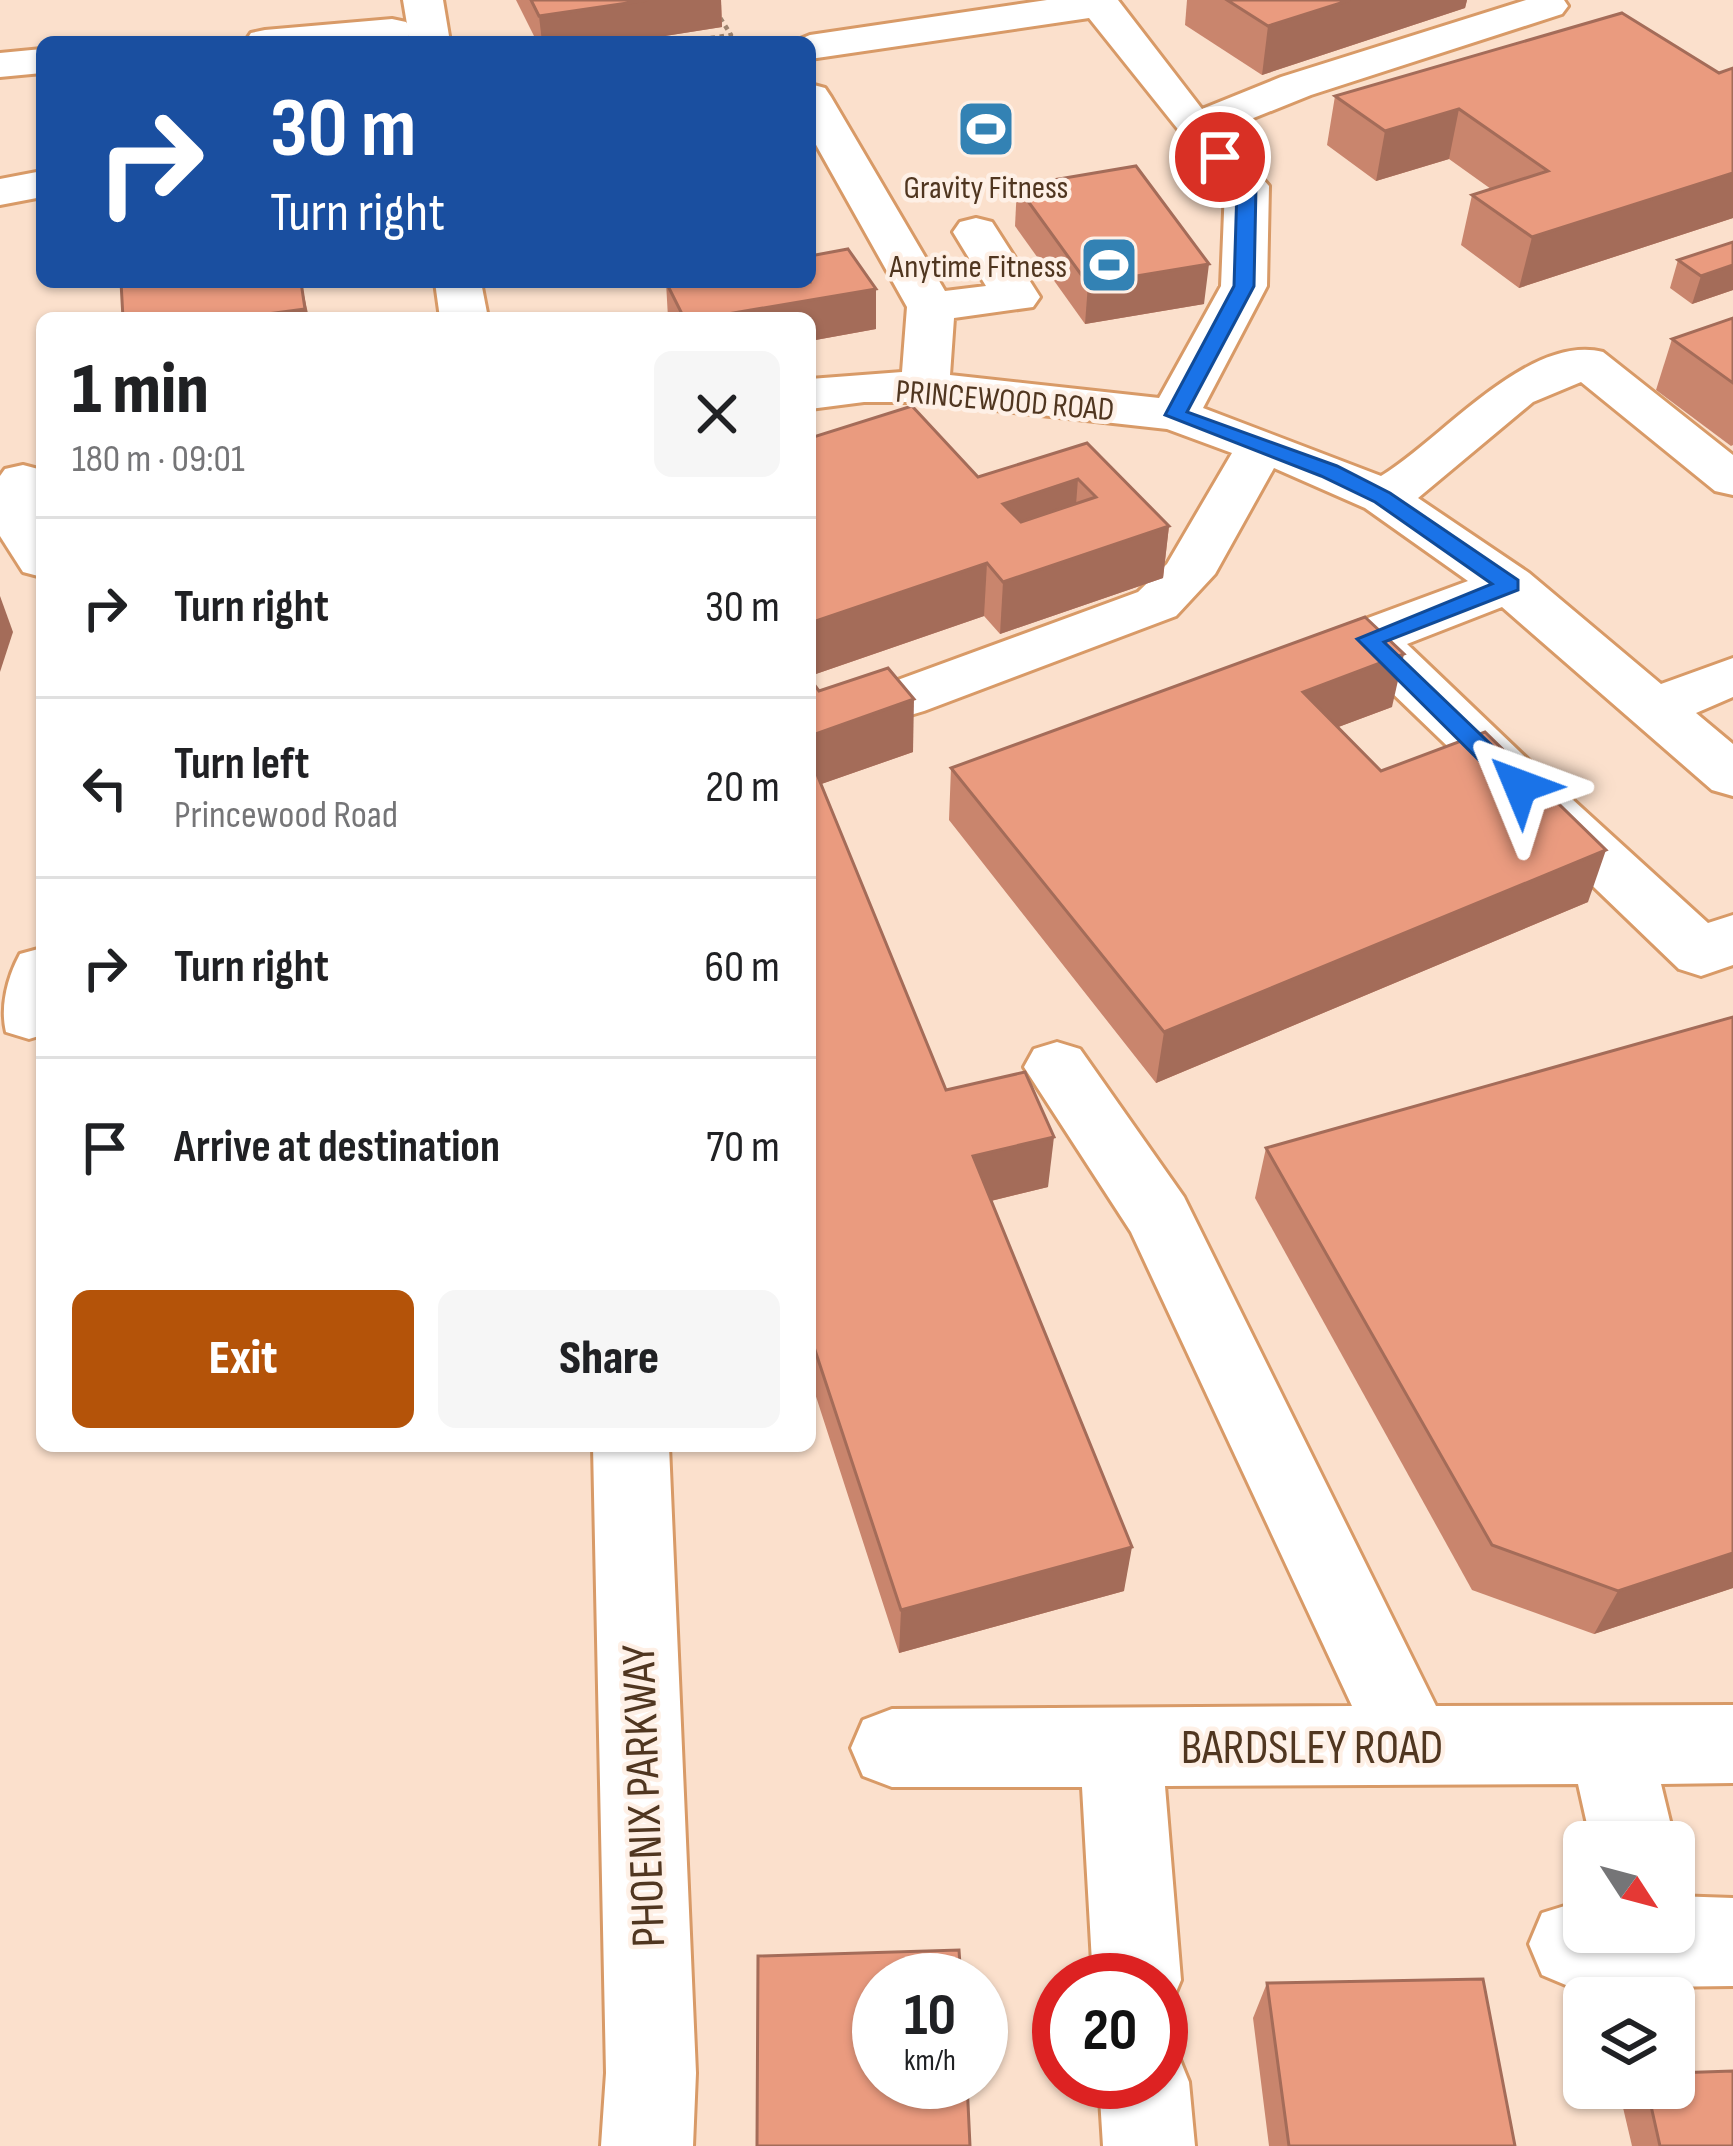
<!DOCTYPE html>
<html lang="en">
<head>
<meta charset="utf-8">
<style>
	body { margin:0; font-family:"Sofia Sans Condensed",sans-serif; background:#f6f6f6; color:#202124; height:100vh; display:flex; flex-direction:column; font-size:45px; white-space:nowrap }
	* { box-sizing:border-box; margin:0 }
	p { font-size:39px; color:#757577 }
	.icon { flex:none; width:66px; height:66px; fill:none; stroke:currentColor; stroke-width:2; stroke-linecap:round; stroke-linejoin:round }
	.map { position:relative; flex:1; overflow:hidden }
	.drawer { position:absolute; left:36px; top:312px; width:780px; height:1140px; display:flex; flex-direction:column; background:#fff; border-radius:18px; box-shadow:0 3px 9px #0004 }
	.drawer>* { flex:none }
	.guide { position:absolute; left:36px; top:36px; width:780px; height:252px; border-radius:18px; box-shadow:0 3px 9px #0004; background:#1a4fa0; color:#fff; overflow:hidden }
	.needle { width:78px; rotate:126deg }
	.buttons { position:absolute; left:1563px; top:1821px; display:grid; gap:24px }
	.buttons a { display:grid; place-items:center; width:132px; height:132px; border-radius:18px; background:#fff; box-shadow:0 3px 9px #0004; font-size:60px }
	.speed { position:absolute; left:852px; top:1953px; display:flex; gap:24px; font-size:60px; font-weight:700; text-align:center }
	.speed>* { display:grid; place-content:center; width:156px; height:156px; border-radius:50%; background:#fff; box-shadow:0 3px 9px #0004; line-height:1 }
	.speed small { font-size:30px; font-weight:400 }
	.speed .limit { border:18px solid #d22; background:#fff; color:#111 }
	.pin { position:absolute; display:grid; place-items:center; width:102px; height:102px; color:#fff; margin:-51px; border:6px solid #fff; border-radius:50%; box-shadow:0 3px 12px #0007 }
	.me { position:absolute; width:132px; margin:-66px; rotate:314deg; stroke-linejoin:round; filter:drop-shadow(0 0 9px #0008) }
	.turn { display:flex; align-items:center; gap:42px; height:252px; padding:0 36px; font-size:54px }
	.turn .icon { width:156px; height:156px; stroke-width:2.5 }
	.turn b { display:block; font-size:84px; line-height:102px }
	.round { display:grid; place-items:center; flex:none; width:126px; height:126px; border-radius:18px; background:#f6f6f6 }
	.summary { display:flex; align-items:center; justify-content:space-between; height:204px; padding:0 36px }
	h1 { font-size:72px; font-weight:800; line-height:90px }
	.cta { display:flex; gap:24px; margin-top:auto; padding:24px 36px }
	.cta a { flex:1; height:138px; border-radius:18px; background:#b45309; color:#fff; font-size:48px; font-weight:800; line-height:138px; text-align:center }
	.cta a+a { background:#f6f6f6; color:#202124 }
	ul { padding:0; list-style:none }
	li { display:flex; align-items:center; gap:36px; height:180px; padding:0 36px; border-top:3px solid #e0e0e0 }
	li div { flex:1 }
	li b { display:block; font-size:45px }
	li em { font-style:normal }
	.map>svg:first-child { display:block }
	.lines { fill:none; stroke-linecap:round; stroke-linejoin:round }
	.minor-casing { stroke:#d89a67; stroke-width:6 }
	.major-casing { stroke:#d89a67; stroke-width:6 }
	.path { stroke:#9e846f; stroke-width:4.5; stroke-dasharray:4.5 4.5; stroke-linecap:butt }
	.minor { fill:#fff; fill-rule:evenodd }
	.major { fill:#fff; fill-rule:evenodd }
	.wall { fill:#c9856d }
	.shaded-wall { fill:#a46c59 }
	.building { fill:#ea9b7f; stroke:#a46c59; stroke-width:3; fill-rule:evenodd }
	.route { fill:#1a73e8; stroke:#114b97; stroke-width:3 }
	.labels { text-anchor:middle; stroke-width:9; stroke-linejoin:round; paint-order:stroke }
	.far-poi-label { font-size:33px; fill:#503620; stroke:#fef0e6 }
	.far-street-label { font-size:33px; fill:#503620; stroke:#fef0e6 }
	.near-street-label { font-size:48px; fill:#503620; stroke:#fef0e6 }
</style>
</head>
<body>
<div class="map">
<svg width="1733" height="2146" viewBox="0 0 1733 2146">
	<rect width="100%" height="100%" fill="#fbe0cc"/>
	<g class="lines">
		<g class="minor-casing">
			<g id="minor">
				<path d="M1047,0H1118L1202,109L1281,77L1526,0H1564L1568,6L1562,14L1311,95L1221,131L1269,186L1267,286L1203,408L1381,476C1440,441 1528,333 1603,352L1733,455V495L1715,491L1581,382L1533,402L1418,498L1529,573L1661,684L1733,658V697L1696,713L1733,744V796L1712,790L1502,607L1407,644L1541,772L1549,785L1561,789L1708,923L1733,915V965L1701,976L1679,969L1359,661L1296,683L1276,678L1268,665L1276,652L1468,581L1365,508L1274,468L1215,574L1176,616L924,711L904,717L884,711L876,698L884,685L1138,592L1167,564L1232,453L1167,429L925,402H864L810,409V379L902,372L907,307L810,134V84L825,88L831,97L945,291L986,286L953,232L960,222L976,218L992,222L1040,297L1033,307L954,318L950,375L1159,398L1221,286L1225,188L1089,18L810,59V42H793L810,35Z"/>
				<path d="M392,19L406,22L412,31L406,40L245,42L251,33L265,30Z"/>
				<path d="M42,49V73L0,77V53Z"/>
				<path d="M42,171V197L0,205V179Z"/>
				<path d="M23,465L42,470V577L23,572L0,536V476L5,469Z"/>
				<path d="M42,948V1035L29,1039L6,1032C0,1007 7,978 20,954Z"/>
				<path d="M1057,1042L1080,1049L1184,1197L1436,1706L1733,1705V1783L1661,1784L1675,1842L1674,1845L1591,1842L1578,1784L1165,1786L1181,1980L1168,2011L1161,2014V1980H1093L1082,1787H892L863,1776L851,1748L863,1720L892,1709L1352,1706L1131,1232L1024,1067L1034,1049Z"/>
				<path d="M1674,1896L1733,1898V1986L1573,1988L1542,1975L1529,1944L1542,1913L1584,1900V1932H1674Z"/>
				<path d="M1161,2044L1176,2050L1189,2082L1195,2146H1103L1099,2082H1161Z"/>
			</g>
		</g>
		<g class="major-casing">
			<g id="major">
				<path d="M403,0H443L450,42H410Z"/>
				<path d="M435,282H481L488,318H440Z"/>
				<path d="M593,1446H669L696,2073L693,2146H601L606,2073Z"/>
			</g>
		</g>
		<path class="path" d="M684,42L731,35L709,0"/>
		<use href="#minor" class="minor"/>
		<use href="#major" class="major"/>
	</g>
	<g class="wall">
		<path d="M516,0H721L722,27L627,42H537Z"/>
		<path d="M1187,0H1467L1465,8L1262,75L1185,25Z"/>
		<path d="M1733,68V218L1519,288L1461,245L1472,195L1491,189L1449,159L1376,181L1327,145L1335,96L1719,73Z"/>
		<path d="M1017,186L1204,304L1085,324L1015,226Z"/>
		<path d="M1733,242V290L1692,304L1670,288L1678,260Z"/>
		<path d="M666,282L876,289V329L810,341V318H668Z"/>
		<path d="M1733,318V445L1731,446L1656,390L1672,339Z"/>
		<path d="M810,438L978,477L1087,443L1169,526L1163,578L1000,634L984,616L810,676Z"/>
		<path d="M810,679L819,691L913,752L821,784L946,1090L1048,1187L991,1201L1124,1591L899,1653L810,1378Z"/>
		<path d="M1392,707L1338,727L1381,771L1588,902L1156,1083L949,820L951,768Z"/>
		<path d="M1733,1017V1588L1594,1634L1472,1590L1255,1198L1266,1148Z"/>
		<path d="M1267,1983L1515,2146H1269L1253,2018Z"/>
		<path d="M1631,2088H1674L1733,2146H1632L1621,2099Z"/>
	</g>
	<g class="shaded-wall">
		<path d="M648,0H721L722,27L627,42H542L539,16Z"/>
		<path d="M1350,0H1467L1465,8L1262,75L1268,26Z"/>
		<path d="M1459,109L1449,159L1376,181L1385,131Z"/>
		<path d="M1733,173V218L1519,288L1532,237Z"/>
		<path d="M1209,264L1204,304L1085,324L1088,284Z"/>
		<path d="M1733,265V290L1692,304L1701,276Z"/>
		<path d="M301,282L309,318H236Z"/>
		<path d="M876,289V329L810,341V318H704Z"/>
		<path d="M1078,479L1074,531L1000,556L1003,504Z"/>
		<path d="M1169,526L1163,578L1000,634L1003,582Z"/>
		<path d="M987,563L984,616L810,676V623Z"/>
		<path d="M0,596L13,632L0,672Z"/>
		<path d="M1404,654L1392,707L1293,744L1303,692Z"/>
		<path d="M914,699L913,752L810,788V736Z"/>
		<path d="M1606,850L1588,902L1156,1083L1164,1032Z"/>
		<path d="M1054,1137L1048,1187L970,1206L973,1156Z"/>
		<path d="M1132,1547L1124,1591L899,1653L901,1610Z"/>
		<path d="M1733,1553V1588L1594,1634L1618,1591Z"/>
	</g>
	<g class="building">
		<path d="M531,0H648L539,16Z"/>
		<path d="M1227,0H1350L1268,26Z"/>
		<path d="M1622,13L1719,73L1733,68V173L1532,237L1472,195L1548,171L1459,109L1385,131L1335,96Z"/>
		<path d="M1136,166L1209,264L1088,284L1017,186Z"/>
		<path d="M1733,242V265L1701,276L1678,260Z"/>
		<path d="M848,249L876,289L704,318H684L666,282H810V256Z"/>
		<path d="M121,282H301L305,309L236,318H123Z"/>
		<path d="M1733,318V383L1672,339Z"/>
		<path d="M912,406L978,477L1087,443L1169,526L1003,582L987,563L810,623V438ZM1078,479L1096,497L1021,522L1003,504Z"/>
		<path d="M1365,617L1404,654L1303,692L1381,771L1485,732L1606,850L1164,1032L951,768Z"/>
		<path d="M888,668L914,699L810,736V679L819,691Z"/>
		<path d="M816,772L946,1090L1025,1072L1054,1137L973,1156L1132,1547L901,1610L810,1335V773Z"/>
		<path d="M1733,1017V1553L1618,1591L1492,1545L1266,1148Z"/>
		<path d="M959,1950L961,1980H879V2082H967L970,2146H757L758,1956Z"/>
		<path d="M1483,1979L1515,2146H1289L1267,1983Z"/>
		<path d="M1733,2071V2146H1660L1647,2088H1674V2073Z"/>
	</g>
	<path class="route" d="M1214,153H1226L1256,186L1254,286L1187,412L1337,466L1390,493L1518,580V590L1384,642L1528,780V792H1511L1357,639L1492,584L1375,502L1321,476L1165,415L1234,286L1237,187L1214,160Z"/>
	<defs>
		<g id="stadium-square" transform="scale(3)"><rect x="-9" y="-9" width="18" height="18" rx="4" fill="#3382b4" stroke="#fef0e6"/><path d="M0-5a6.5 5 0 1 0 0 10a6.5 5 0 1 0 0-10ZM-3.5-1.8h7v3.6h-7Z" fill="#fff"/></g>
	</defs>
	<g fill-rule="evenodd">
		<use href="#stadium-square" x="986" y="129"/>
		<use href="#stadium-square" x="1109" y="265"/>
	</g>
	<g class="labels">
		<g class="far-poi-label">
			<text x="986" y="198">Gravity Fitness</text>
			<text x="1067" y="277" text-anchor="end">Anytime Fitness</text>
		</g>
		<g class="far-street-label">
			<text transform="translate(1005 399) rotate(5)" y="12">PRINCEWOOD ROAD</text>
		</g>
		<g class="near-street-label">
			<text x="1312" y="1763">BARDSLEY ROAD</text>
			<text transform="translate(642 1796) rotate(-92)" y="17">PHOENIX PARKWAY</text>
		</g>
	</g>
</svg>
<div class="buttons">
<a><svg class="needle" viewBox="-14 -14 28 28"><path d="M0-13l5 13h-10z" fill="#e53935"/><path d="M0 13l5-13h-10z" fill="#757577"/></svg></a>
<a><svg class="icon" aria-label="layers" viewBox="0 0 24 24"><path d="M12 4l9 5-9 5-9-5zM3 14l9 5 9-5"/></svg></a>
</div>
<div class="speed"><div>10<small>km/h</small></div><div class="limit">20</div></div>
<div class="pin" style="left:1220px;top:157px;background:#d93025"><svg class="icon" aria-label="arrive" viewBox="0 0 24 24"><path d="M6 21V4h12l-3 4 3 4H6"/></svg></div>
<svg class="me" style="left:1520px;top:786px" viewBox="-20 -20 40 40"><path d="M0-17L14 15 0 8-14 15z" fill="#1a73e8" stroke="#fff" stroke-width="4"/></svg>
<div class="guide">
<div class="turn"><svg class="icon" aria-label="right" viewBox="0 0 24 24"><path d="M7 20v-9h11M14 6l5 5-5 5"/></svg><div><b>30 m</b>Turn right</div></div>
</div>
<section class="drawer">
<div class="summary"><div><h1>1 min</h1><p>180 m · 09:01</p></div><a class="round"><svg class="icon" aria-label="close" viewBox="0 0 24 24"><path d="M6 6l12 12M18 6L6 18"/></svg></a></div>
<ul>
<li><svg class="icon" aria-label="right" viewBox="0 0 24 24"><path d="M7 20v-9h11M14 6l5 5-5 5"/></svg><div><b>Turn right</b></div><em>30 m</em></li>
<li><svg class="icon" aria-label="left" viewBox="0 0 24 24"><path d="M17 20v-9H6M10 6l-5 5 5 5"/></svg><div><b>Turn left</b><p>Princewood Road</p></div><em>20 m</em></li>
<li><svg class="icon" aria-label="right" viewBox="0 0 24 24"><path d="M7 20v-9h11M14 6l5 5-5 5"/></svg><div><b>Turn right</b></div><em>60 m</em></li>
<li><svg class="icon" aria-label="arrive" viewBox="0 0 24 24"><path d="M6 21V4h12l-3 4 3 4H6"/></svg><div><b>Arrive at destination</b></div><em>70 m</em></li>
</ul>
<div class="cta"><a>Exit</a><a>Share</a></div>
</section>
</div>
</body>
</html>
